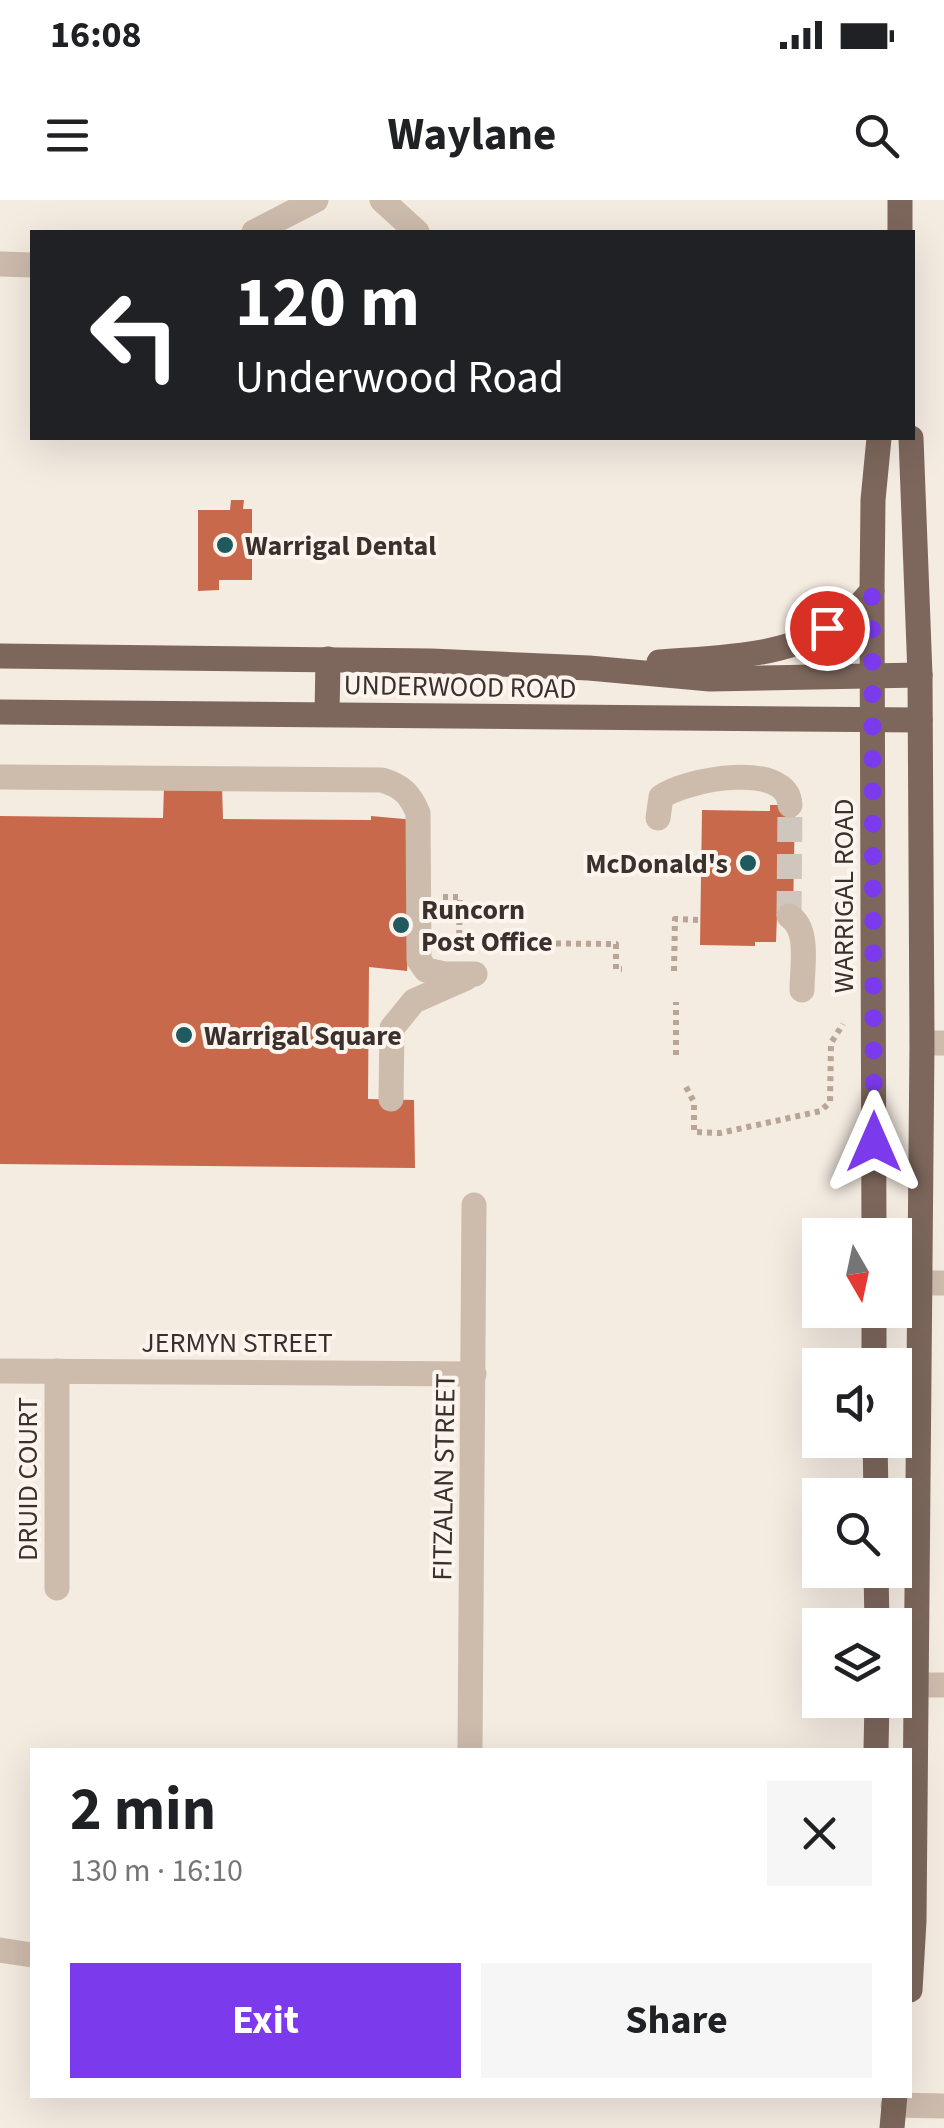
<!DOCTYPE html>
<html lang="en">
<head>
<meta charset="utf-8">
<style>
	body { margin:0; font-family:"Source Sans 3",sans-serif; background:#f6f6f6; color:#202124; height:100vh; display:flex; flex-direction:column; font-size:38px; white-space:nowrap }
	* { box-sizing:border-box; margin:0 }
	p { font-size:32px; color:#757577 }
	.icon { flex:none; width:55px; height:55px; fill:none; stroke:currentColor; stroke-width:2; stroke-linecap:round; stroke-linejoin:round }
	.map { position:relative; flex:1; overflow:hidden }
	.drawer { position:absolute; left:30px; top:1548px; width:882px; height:350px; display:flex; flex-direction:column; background:#fff; border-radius:0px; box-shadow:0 10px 40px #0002 }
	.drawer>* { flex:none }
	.banner { position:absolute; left:30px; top:30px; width:885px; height:210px; border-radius:0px; box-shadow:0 10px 40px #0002; background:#202124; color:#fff; overflow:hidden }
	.needle { width:65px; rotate:171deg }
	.fabs { position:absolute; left:802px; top:1018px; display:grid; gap:20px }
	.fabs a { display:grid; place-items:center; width:110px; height:110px; border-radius:0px; background:#fff; box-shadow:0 10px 40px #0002; font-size:50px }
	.pin { position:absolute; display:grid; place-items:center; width:85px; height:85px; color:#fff; margin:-42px; border:5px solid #fff; border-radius:50%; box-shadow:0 2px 10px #0007 }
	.me { position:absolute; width:110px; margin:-55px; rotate:0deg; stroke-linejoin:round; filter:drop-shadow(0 0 8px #0008) }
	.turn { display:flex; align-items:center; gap:35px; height:210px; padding:0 40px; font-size:45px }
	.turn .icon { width:130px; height:130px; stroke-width:2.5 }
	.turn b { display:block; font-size:70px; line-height:85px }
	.round { display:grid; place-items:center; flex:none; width:105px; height:105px; border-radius:0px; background:#f6f6f6 }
	.headline { display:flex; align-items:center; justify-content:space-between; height:170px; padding:0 40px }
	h1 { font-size:60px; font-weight:700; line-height:75px }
	.primary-button { display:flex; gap:20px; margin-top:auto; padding:20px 40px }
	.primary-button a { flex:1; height:115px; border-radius:0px; background:#7c3aed; color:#fff; font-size:40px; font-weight:700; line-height:115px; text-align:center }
	.primary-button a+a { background:#f6f6f6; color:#202124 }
	.status { display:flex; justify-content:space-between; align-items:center; height:70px; padding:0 50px; background:#fff; direction:ltr }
	.status svg { height:28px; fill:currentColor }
	header { display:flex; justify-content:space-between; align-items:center; height:130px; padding:0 40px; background:#fff; font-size:45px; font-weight:700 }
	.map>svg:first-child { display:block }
	.building { fill:#c8694b }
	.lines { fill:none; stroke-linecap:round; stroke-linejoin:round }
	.minor-tunnel { stroke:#cfc6bd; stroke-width:25; stroke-dasharray:25 12; stroke-linecap:butt }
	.path { stroke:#b9a596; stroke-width:6; stroke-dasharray:5 5; stroke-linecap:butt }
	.minor { stroke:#cdbbac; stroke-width:25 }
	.major { stroke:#7d675c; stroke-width:25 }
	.route { stroke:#7c3aed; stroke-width:18; stroke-dasharray:0 32.4 }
	.poi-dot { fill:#1f5a5e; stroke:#fbf5ee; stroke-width:4 }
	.labels { text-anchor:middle; stroke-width:8; stroke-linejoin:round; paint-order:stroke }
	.poi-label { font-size:28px; font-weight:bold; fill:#3b302b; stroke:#fbf5ee; text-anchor:start }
	.street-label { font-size:28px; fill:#3b302b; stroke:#fbf5ee }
</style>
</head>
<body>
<div class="status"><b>16:08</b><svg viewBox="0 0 49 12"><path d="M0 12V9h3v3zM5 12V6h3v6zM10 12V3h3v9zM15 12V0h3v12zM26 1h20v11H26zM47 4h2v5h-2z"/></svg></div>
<header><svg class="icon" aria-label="menu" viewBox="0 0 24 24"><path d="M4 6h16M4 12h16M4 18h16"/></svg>Waylane<svg class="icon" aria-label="search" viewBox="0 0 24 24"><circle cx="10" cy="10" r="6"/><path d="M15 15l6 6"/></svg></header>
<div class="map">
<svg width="944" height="1928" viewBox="0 0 944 1928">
	<rect width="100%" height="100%" fill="#f4ebe1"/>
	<g class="building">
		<path d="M231,300H244L243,309H252V380H219V390L198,391V310H230Z"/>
		<path d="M164,587H222L223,619L371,620V616L415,620L407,771L369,767L368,899L414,900L415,968L0,964V616L163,618Z"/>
		<path d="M770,605H795L793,716H777L776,742H755V746L700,745L702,610L770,611Z"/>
	</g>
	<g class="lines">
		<path class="minor-tunnel" d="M789,716L790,605"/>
		<g class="path">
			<path d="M443,697H460L459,742"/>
			<path d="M496,743L616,744V769H622"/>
			<path d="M674,771L675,719L700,720"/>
			<path d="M676,855V802"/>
			<path d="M686,887L694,902V932L720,933L821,911L830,902L831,843L843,824"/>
		</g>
		<g class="minor">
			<path d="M382,0L417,32"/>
			<path d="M254,32L316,0"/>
			<path d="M0,64L32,65"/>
			<path d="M0,577L382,580C402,586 410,594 418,613L419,760L426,770L445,774H475"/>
			<path d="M658,618L661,597C686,579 788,560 790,605"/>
			<path d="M789,716C810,729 802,767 802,790"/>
			<path d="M922,843H944"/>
			<path d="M391,899L392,828L414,801L466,778"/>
			<path d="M920,1083H944"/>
			<path d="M0,1171L474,1174"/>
			<path d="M57,1388V1171"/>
			<path d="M914,1485H944"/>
			<path d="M470,1550L474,1005"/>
			<path d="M0,1750L32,1755"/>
			<path d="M893,1905L944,1906"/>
		</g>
		<g class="major">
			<path d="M900,0V32"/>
			<path d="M0,456L431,461L589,468L710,479L920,475"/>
			<path d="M659,462C722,457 792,458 845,418C855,411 864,400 872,391"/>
			<path d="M0,512L920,520"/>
			<path d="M327,514L328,459"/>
			<path d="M874,1035L872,391L873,300L879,238"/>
			<path d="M874,1110V1165"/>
			<path d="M875,1240L876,1295"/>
			<path d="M876,1370L877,1425"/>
			<path d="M876,1550L877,1500"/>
			<path d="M910,1790L914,1721L922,843L920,475L911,238"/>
			<path d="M892,1928L895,1895"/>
		</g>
	</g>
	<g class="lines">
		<path class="route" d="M827,428L846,418L872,391L874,942"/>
	</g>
	<g class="poi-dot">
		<circle cx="225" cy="345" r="10"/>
		<circle cx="748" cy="663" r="10"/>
		<circle cx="401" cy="725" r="10"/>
		<circle cx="184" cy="835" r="10"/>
	</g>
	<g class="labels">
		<g class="poi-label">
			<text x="245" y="355">Warrigal Dental</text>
			<text x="728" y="673" text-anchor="end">McDonald's</text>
			<text x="421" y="719">Runcorn<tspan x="421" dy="32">Post Office</tspan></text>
			<text x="204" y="845">Warrigal Square</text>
		</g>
		<g class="street-label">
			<text transform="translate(460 486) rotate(1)" y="10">UNDERWOOD ROAD</text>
			<text transform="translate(843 696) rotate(-90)" y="10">WARRIGAL ROAD</text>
			<text x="237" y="1152">JERMYN STREET</text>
			<text transform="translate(443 1277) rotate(-89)" y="10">FITZALAN STREET</text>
			<text transform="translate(27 1279) rotate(-90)" y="10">DRUID COURT</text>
		</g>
	</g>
</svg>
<div class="fabs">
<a><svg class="needle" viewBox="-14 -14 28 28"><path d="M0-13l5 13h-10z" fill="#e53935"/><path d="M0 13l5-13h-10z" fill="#757577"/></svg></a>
<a><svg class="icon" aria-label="sound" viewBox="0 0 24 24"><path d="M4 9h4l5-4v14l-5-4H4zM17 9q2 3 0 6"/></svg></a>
<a><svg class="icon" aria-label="search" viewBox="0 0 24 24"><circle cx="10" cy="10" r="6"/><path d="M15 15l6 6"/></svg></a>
<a><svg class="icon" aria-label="layers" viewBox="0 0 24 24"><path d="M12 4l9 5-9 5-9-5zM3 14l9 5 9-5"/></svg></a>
</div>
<div class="pin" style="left:827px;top:428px;background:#d93025"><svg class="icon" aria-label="arrive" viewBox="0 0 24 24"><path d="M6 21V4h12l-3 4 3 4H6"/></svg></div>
<svg class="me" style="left:874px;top:942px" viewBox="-20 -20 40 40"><path d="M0-17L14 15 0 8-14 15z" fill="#7c3aed" stroke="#fff" stroke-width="4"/></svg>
<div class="banner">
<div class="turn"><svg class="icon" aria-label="left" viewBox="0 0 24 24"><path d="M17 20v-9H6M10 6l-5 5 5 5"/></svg><div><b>120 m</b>Underwood Road</div></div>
</div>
<section class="drawer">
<div class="headline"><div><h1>2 min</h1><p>130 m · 16:10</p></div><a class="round"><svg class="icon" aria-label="close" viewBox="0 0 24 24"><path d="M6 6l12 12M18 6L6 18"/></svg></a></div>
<div class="primary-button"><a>Exit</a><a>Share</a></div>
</section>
</div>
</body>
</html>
